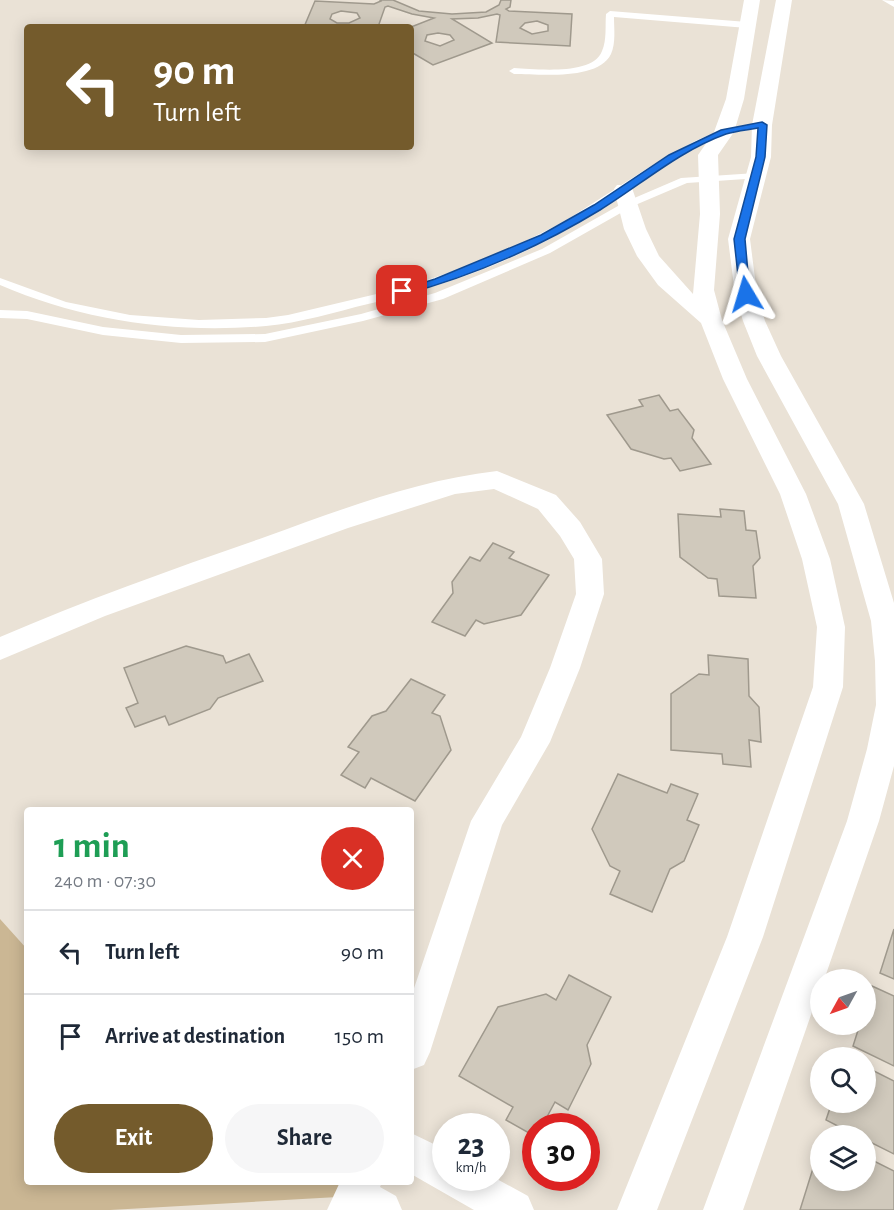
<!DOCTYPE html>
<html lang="en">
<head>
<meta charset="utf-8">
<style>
	body { margin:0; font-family:"Alegreya Sans",sans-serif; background:#f6f6f7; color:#1f2937; height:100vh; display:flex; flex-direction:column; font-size:22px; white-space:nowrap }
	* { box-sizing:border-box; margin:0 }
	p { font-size:20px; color:#747a83 }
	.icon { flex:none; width:33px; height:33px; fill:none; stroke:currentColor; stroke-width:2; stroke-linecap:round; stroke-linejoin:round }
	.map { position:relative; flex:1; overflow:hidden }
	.sheet { position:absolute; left:24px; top:807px; width:390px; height:378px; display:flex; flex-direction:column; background:#fff; border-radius:6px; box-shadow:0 3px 15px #0003 }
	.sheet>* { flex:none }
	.banner { position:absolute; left:24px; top:24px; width:390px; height:126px; border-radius:6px; box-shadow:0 3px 15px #0003; background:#745b2c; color:#fff; overflow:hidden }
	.needle { width:39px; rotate:230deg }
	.controls { position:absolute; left:810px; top:969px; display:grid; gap:12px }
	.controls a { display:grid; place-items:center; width:66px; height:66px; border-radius:50%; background:#fff; box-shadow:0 3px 15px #0003; font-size:30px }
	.speed { position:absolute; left:432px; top:1113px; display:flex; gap:12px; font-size:30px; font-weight:700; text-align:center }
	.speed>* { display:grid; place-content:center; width:78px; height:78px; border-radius:50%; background:#fff; box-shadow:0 3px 15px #0003; line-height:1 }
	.speed small { font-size:15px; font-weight:400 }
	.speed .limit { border:9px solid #d22; background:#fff; color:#111 }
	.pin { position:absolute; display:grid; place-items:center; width:51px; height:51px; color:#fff; margin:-26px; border-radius:12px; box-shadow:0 3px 9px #0006 }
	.me { position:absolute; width:66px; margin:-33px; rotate:353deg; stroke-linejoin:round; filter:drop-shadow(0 0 4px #0008) }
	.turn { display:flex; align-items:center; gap:21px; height:126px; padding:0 30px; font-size:27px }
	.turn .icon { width:78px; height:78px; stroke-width:2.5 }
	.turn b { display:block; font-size:42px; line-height:51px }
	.round { display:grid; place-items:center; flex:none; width:63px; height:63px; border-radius:32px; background:#f6f6f7 }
	.summary { display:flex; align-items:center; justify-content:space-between; height:102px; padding:0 30px }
	h1 { font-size:36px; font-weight:700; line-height:45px; color:#1e9e55 }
	.button { display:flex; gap:12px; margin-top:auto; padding:12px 30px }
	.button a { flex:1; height:69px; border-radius:36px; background:#745b2c; color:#fff; font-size:24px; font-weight:700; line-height:69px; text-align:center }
	.button a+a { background:#f6f6f7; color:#1f2937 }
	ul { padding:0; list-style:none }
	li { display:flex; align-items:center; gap:18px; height:84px; padding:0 30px; border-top:2px solid #e0e1e3 }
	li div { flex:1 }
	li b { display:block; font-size:22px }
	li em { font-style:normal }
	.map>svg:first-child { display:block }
	.green { fill:#cbb794 }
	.building { fill:#d0c9bc; stroke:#9f998d; stroke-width:1.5; fill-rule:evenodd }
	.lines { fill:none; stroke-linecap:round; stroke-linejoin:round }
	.lane { fill:#fff; fill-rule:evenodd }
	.street { fill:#fff; fill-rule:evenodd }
	.route { fill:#1a73e8; stroke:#114b97; stroke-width:1.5 }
</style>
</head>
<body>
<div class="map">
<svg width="894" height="1210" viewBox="0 0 894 1210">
	<rect width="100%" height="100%" fill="#eae2d6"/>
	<path class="green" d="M0,919L27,949V1182H337L355,1196L110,1210H0Z"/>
	<g class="building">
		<path d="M380,0H393L419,11L452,14L486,12L499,5L501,0H511L510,7L506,9L509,11L572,14L570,46L496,42L500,15L497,14L478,18L452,19L492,43L433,65L411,52V27L434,18L412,14L388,6L385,7L378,27H304L315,1L374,4L381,1ZM341,11L357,13L360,18L349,23H337L330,19L332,14ZM537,21L548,25V31L532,34L520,28L525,23ZM438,33L450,35L454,40L440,46L425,41L427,35Z"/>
		<path d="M659,395L670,411L678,409L694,430L692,438L711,464L680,471L671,458L664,459L631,449L607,415L643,406L639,400Z"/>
		<path d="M720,509L744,511L746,530L756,531L760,558L753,566L756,598L719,596L717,579L708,578L680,557L678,514L721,517Z"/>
		<path d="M493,543L514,552L509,558L549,575L521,615L484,624L476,620L465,636L432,622L453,593L452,582L470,557L480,561Z"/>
		<path d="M186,646L223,656L226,663L249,654L263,681L218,698L210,709L169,725L165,716L135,727L126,708L138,703L124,668Z"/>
		<path d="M708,655L748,659L749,696L759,707L761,742L749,740L751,767L723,764L722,754L671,750V694L699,674L709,675Z"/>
		<path d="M411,679L445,695L432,713L440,716L451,750L415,801L371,778L365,788L341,775L359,752L348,747L372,716L386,711Z"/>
		<path d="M618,774L667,793L671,784L698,794L687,820L699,825L684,861L670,869L652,912L610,894L620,871L610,866L592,829Z"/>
		<path d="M894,929V979L880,973Z"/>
		<path d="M569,975L611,997L587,1045L591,1064L568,1110L555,1102L542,1126H536V1137L506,1120L513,1107L459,1076L498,1007L546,994L556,1000Z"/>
		<path d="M872,986L894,996V1066L853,1046L860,1024H866V1007Z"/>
		<path d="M866,1067L894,1081V1154L866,1140V1136H857L826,1120L832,1102H866Z"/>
		<path d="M820,1146V1180H866V1157L894,1171V1210H800Z"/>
	</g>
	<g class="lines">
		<g class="lane">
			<path d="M882,0L894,1V7Z"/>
			<path d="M610,11L747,22L752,25L747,28L614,17C614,29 616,43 611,54C598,81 539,74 514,74L509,71L514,68C535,69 593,76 602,51C607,40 605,26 606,14Z"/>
			<path d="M762,122L767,125L766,127C754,130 741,130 730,134C664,155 611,206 550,239C493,269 431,289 368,304C335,312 300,323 266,326C176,334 83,321 0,285V278L66,302L130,315L199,320L266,318L288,315L406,287L490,259L565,221L651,166L695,141L723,129Z"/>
			<path d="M756,173L760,174V178L687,183L633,206L550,253L443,299L363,321L265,342L181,343L103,335L27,319L0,318V310L27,311L103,327L181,335L265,334L361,314L435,293L542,249L625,202L681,178Z"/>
		</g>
		<g class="street">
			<path d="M744,0H760L744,99L734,132L718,155L720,214L714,290L722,320L747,379L806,494L830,559L845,627L843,687L763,937L657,1210H617L727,937L813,687L817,627L802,559L780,494L723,379L701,323L658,285L637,256L624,229L614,189L617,185H631L646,229L659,256L693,294L700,214L698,155L714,132L726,99Z"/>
			<path d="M776,0H792L772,125L771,157L750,239L757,294L765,321L781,356L864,504L894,603V766L879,821L824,980H820V989L743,1210H703L847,821L867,749L876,705L875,661L871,621L838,504L757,356L743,321L735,294L728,239L751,157L752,125Z"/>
			<path d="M497,471L556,495L580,522L602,559L604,594L580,668L550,742L502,825L430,1052L424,1065L411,1070V997L471,821L521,737L550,668L576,594L574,559L560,536L538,509L494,489L455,494L348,528L105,616L0,660V637C87,599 176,568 265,537C340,510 417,480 497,471Z"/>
			<path d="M411,1133L446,1150V1178H495L528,1196L534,1210H474L411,1174Z"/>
			<path d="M340,1182H382L380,1187L396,1196L402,1210H327Z"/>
		</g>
	</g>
	<path class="route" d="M762,122L767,125L765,157L745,239L750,296H742L740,294L734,239L756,157L758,128C747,130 736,131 726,134C679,151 642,184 600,210C539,247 470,277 402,295L397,291L435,279L541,235L594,205L669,155L721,130Z"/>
</svg>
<div class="controls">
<a><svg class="needle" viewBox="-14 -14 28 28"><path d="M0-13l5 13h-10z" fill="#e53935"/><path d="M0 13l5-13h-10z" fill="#747a83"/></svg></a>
<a><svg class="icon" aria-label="search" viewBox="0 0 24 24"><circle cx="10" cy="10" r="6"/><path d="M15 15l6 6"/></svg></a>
<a><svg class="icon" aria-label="layers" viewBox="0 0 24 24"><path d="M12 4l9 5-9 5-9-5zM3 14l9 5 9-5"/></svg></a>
</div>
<div class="speed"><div>23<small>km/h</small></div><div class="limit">30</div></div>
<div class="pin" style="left:402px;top:291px;background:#d93025"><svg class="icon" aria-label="arrive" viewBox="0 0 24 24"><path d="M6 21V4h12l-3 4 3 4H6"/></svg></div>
<svg class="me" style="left:746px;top:294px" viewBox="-20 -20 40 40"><path d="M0-17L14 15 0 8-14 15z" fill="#1a73e8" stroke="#fff" stroke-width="4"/></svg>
<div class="banner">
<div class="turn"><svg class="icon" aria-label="left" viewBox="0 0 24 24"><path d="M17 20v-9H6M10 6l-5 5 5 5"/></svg><div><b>90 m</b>Turn left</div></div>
</div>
<section class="sheet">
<div class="summary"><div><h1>1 min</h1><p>240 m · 07:30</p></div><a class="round" style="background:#d93025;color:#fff"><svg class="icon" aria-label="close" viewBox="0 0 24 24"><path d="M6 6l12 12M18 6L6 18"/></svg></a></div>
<ul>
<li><svg class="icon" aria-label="left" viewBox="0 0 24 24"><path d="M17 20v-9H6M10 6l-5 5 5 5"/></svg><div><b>Turn left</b></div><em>90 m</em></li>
<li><svg class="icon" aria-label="arrive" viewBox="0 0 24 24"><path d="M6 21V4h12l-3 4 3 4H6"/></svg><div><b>Arrive at destination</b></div><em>150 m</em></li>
</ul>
<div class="button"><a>Exit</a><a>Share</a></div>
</section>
</div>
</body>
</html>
